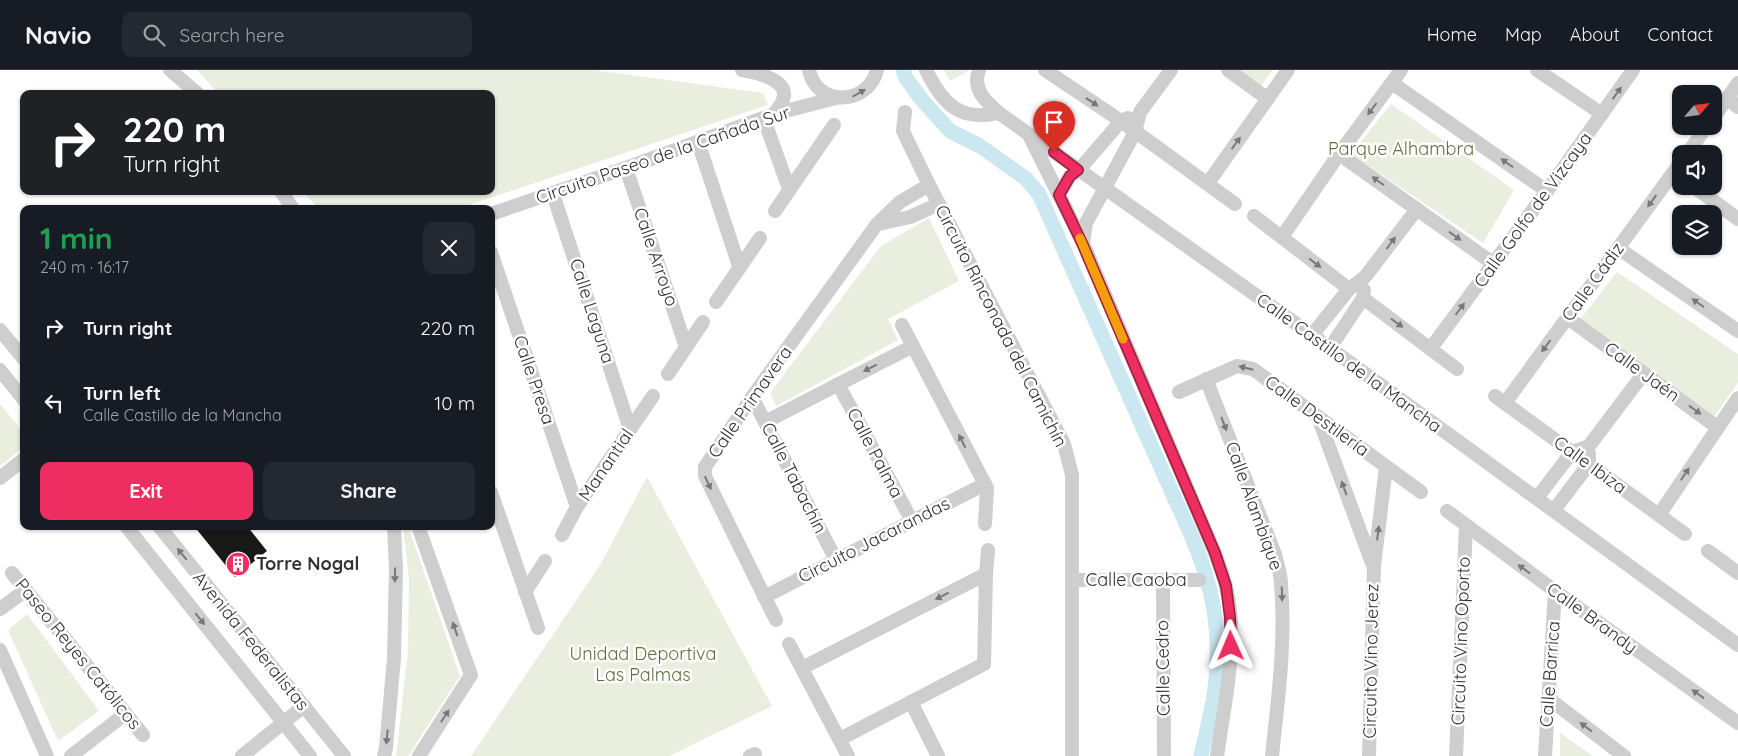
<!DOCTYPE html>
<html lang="en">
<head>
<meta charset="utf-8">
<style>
	body { margin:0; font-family:Quicksand,sans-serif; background:#242831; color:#f1f3f6; height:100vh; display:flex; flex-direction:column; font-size:19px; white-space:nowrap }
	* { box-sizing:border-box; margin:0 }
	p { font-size:16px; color:#9ea1a6 }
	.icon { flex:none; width:28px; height:28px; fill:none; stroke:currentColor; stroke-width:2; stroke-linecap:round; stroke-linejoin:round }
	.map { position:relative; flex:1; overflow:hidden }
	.drawer { position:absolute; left:20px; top:135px; width:475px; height:325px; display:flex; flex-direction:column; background:#171b24; border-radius:10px; box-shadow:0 1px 4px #0004 }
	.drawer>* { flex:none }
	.guide { position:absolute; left:20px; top:20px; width:475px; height:105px; border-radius:10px; box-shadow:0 1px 4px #0004; background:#202124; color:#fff; overflow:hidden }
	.needle { width:32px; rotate:62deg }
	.controls { position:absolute; left:1672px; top:15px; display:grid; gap:10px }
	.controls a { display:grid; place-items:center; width:50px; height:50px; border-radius:10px; background:#171b24; box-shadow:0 1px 4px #0004; font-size:25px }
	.pin { position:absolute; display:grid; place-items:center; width:42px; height:42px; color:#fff; margin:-51px -21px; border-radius:50% 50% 50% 0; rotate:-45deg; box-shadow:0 0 5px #0007 }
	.pin .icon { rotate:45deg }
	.me { position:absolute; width:55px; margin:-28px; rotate:359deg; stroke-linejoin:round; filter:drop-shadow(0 0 4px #0008) }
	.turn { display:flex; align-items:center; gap:18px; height:105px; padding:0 20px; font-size:22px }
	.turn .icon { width:65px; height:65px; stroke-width:2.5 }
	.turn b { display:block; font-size:35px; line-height:42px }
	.round { display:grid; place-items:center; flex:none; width:52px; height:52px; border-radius:10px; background:#242831 }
	.headline { display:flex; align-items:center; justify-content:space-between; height:85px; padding:0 20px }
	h1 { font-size:30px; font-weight:700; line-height:38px; color:#1e9e55 }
	.primary-button { display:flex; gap:10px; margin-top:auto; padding:10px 20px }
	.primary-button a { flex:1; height:58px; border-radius:10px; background:#ee2d60; color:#fff; font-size:20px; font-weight:700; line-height:58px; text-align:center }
	.primary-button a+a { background:#242831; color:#f1f3f6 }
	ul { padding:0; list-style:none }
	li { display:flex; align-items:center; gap:15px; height:75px; padding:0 20px }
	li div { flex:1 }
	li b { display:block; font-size:19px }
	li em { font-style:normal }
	header { display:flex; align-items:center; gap:30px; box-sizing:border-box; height:70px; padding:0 25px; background:#171b24; border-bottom:1px solid #363941 }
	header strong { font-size:24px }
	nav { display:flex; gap:28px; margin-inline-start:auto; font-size:18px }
	.search { width:350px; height:45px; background:#242831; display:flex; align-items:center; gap:12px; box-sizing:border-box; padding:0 18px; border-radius:10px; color:#9ea1a6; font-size:19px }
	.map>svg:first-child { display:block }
	.green { fill:#eaeedf }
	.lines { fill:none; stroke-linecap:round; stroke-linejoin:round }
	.canal { stroke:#cbe7ef; stroke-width:15 }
	.building { fill:#181818 }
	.minor { stroke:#cecece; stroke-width:14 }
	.oneway { fill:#787878 }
	.route-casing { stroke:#9b1d3e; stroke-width:12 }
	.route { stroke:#ee2d60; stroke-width:9 }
	.slow { stroke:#f59e0b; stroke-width:9 }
	.labels { text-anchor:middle; stroke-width:5; stroke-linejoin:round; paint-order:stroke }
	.park-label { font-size:18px; fill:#5e703b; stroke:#fff }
	.street-label { font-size:18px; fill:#313131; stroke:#fff }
	.poi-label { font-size:18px; font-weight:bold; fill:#313131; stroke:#fff; text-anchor:start }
</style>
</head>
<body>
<header>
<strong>Navio</strong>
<div class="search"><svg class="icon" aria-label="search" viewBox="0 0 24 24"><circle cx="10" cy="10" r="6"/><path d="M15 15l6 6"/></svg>Search here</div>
<nav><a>Home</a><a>Map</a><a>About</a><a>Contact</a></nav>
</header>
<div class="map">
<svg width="1738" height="686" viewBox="0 0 1738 686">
	<rect width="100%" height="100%" fill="#fff"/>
	<g class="green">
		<path d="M197,0H594L763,23L768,35L457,139H332L317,137L303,121H491V24H219Z"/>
		<path d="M944,0H970L950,11Z"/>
		<path d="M1239,0H1273L1261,16Z"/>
		<path d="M1391,34L1514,120L1483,173L1351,84Z"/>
		<path d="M929,148L959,211L888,249L898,270L776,336L770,323L881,176Z"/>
		<path d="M1617,202L1738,284V313L1713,348L1579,251Z"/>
		<path d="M0,334L24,363V377L0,396Z"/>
		<path d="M647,407L772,636L669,686H471L600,495Z"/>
		<path d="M403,456H408L460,606L408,686H396L408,581L409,509Z"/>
		<path d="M27,544L99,641L58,671L8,560Z"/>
		<path d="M1560,663L1593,686H1560Z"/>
	</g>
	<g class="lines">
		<path class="canal" d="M903,0L906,8L922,30L950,61L980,76L1025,108L1039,124L1191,465C1213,515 1222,563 1215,618C1212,641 1206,664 1201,686"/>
	</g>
	<path class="building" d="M194,456H247L267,481L235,507Z"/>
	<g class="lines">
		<g class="minor">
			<path d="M170,0L198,24"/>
			<path d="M742,0C755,2 786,9 784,26C783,33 778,39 774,44"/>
			<path d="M809,0C810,3 811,8 813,11C829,38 870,30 877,0"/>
			<path d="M926,0C942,33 959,52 999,43"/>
			<path d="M979,0C972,19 985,31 999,43L1312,265L1738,575"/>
			<path d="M1045,0L1121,51L1235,134"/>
			<path d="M1228,0L1268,29"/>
			<path d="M1537,0L1602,44"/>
			<path d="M1392,13L1547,121"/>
			<path d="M1727,28L1738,37"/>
			<path d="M905,42L903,61L929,115L1064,374L1072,405V686"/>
			<path d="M1714,47L1738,13"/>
			<path d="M764,49L789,119"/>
			<path d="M1030,67L1083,173L1215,483C1219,494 1223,505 1226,516C1239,572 1225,630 1217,686"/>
			<path d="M698,72L739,196"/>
			<path d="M1339,84L1494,194"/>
			<path d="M1687,84L1707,56"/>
			<path d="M626,98L686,277"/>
			<path d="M1208,113L1288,0"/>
			<path d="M1693,116L1738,149"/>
			<path d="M281,121L293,139"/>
			<path d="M553,124L630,359"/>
			<path d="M1059,125L1070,106L1078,101L1121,51L1128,48"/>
			<path d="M775,141L834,55"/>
			<path d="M491,144L626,98L774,44L836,28"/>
			<path d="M1254,146L1349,219"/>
			<path d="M878,154L910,147L939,134"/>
			<path d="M1282,167L1339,84L1401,0"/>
			<path d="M1083,173L1086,153L1135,62L1140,42L1171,0"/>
			<path d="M1618,178L1738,261"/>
			<path d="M491,182L577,437"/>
			<path d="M1363,228L1457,299"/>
			<path d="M716,232L760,168"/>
			<path d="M1568,248L1717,357"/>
			<path d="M902,255L987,418L985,454"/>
			<path d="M0,260L24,289"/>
			<path d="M1312,265L1349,219L1365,207L1417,139"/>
			<path d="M1330,278L1363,228L1364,220"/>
			<path d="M1431,278L1547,121L1633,0"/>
			<path d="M0,300L24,330"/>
			<path d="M668,304L703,252"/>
			<path d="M1206,309L1275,484C1277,494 1281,504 1281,514C1286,571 1278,629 1272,686"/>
			<path d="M838,314L912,451"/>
			<path d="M1179,322L1237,296L1253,299L1421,422"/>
			<path d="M1495,326L1685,464"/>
			<path d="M752,327L836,490"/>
			<path d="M1505,333L1681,92"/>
			<path d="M1318,347L1372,493"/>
			<path d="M765,352L913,276"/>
			<path d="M0,408L24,389"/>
			<path d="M491,422L538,558"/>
			<path d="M1537,428L1572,382L1589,376L1644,303"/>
			<path d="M1554,440L1589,394V384"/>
			<path d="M1447,441L1555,521L1738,653"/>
			<path d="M1659,445L1738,328"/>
			<path d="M126,456L310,686"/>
			<path d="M159,456L344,686"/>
			<path d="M418,456L471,605L419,686"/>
			<path d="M562,465L577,437L653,326"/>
			<path d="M1708,481L1738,503"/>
			<path d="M12,503L143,665"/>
			<path d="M1072,510H1199"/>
			<path d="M1163,510L1164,686"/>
			<path d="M525,522L545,491"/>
			<path d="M764,527L985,414"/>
			<path d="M0,539L26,520"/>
			<path d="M776,550L705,406V397L752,327L877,154L900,132L929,115"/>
			<path d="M789,574L848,686"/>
			<path d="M0,580L47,686"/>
			<path d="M802,598L986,504"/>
			<path d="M1548,628L1624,686"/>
			<path d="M911,632L938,686"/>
			<path d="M840,669L984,594L986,504L988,480"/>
			<path d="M71,686L125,644"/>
			<path d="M242,686L304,636"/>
			<path d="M384,686L386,678L394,588L396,499L394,456"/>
			<path d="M750,686L755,684"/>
			<path d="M1369,686L1374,496L1386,397"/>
			<path d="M1456,686L1466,456"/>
			<path d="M1545,686L1555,521"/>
		</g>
	</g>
	<defs><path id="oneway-solid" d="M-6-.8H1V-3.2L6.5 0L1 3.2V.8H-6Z" transform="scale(1.25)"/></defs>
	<g class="oneway">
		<use href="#oneway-solid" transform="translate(859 23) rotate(-30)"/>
		<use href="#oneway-solid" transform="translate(1617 23) rotate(-54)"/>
		<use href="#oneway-solid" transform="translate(1092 32) rotate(34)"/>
		<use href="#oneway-solid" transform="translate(1372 39) rotate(127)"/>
		<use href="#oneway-solid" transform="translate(1236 73) rotate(-54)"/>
		<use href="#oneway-solid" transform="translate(1507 93) rotate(-145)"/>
		<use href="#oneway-solid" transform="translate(1378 111) rotate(-145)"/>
		<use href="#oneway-solid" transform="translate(1652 131) rotate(126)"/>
		<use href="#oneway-solid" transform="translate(1455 166) rotate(36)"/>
		<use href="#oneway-solid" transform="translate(1391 173) rotate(-53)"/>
		<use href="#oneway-solid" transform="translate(1315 193) rotate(37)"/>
		<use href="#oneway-solid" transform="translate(1698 233) rotate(-145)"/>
		<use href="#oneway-solid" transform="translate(1460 239) rotate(-53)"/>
		<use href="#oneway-solid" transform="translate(1397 253) rotate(36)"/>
		<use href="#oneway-solid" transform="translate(1546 276) rotate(127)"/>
		<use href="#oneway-solid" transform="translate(870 298) rotate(153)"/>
		<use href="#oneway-solid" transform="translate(1246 298) rotate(-166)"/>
		<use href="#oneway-solid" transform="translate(1695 340) rotate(36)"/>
		<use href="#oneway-solid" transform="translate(1224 354) rotate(69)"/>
		<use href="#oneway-solid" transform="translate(962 371) rotate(-117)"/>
		<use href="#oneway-solid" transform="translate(1685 404) rotate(-56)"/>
		<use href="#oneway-solid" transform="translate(708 413) rotate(65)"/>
		<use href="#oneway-solid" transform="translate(1344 418) rotate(-110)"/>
		<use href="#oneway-solid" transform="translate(1378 463) rotate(-83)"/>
		<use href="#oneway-solid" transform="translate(182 484) rotate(-129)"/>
		<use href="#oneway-solid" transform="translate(1524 499) rotate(-144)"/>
		<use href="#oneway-solid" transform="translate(395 505) rotate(91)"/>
		<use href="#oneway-solid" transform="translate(1282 524) rotate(88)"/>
		<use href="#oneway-solid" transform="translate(942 526) rotate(153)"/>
		<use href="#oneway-solid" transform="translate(200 549) rotate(51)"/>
		<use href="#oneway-solid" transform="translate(455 559) rotate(-109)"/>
		<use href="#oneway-solid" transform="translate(1698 624) rotate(-144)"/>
		<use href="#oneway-solid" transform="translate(445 646) rotate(-57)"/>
		<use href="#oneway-solid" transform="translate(1586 657) rotate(-143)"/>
		<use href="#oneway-solid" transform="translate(387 667) rotate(95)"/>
	</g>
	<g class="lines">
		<g class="route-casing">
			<path id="route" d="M1054,82L1078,100L1070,106L1059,125L1082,173L1215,483L1226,516L1230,547L1231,576"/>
		</g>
		<use href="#route" class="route"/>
		<path class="slow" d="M1080,168L1123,269"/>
	</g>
	<defs>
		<g id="building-disc" transform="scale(1.25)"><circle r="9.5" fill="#ee2d60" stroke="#fff"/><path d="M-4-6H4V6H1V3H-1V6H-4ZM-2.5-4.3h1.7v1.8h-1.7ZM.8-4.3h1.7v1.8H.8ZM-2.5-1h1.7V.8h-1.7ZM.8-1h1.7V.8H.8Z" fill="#fff"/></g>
	</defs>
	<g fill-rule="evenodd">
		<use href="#building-disc" x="238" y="494"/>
	</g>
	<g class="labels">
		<g class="park-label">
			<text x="1401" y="85">Parque Alhambra</text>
			<text x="643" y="590">Unidad Deportiva<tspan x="643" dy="21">Las Palmas</tspan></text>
		</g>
		<g class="street-label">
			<text transform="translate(663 85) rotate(-19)" y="6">Circuito Paseo de la Cañada Sur</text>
			<text transform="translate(1533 140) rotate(-54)" y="6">Calle Golfo de Vizcaya</text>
			<text transform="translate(656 187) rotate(71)" y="6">Calle Arroyo</text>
			<text transform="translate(1593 212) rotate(-54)" y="6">Calle Cádiz</text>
			<text transform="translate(592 241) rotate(72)" y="6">Calle Laguna</text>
			<text transform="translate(1001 256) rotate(63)" y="6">Circuito Rinconada del Camichín</text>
			<text transform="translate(1349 293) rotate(36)" y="6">Calle Castillo de la Mancha</text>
			<text transform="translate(1642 302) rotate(36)" y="6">Calle Jaén</text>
			<text transform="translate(534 310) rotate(71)" y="6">Calle Presa</text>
			<text transform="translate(750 332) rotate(-55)" y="6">Calle Primavera</text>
			<text transform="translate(1317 346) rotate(36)" y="6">Calle Destilería</text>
			<text transform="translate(875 383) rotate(62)" y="6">Calle Palma</text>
			<text transform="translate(606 395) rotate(-56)" y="6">Manantial</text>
			<text transform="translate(1590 395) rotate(36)" y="6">Calle Ibiza</text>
			<text transform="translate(794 408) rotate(63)" y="6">Calle Tabachín</text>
			<text transform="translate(1254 436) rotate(70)" y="6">Calle Alambique</text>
			<text transform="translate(874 470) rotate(-27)" y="6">Circuito Jacarandas</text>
			<text x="1136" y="516">Calle Caoba</text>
			<text transform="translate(1592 548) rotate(36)" y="6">Calle Brandy</text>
			<text transform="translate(251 571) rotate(51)" y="6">Avenida Federalistas</text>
			<text transform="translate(1461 571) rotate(-88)" y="6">Circuito Vino Oporto</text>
			<text transform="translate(78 584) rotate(51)" y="6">Paseo Reyes Católicos</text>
			<text transform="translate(1371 591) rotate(-89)" y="6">Circuito Vino Jerez</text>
			<text transform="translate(1163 598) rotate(-91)" y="6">Calle Cedro</text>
			<text transform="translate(1550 604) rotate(-86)" y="6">Calle Barrica</text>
		</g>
		<g class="poi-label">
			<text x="256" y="500">Torre Nogal</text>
		</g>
	</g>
</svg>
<div class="controls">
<a><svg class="needle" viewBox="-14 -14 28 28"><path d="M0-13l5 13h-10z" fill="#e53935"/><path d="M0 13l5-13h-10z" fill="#9ea1a6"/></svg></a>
<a><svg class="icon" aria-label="sound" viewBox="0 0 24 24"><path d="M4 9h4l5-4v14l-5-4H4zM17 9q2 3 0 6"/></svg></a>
<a><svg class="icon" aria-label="layers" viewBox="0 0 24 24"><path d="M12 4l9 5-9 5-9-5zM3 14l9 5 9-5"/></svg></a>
</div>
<div class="pin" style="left:1054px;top:82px;background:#d93025"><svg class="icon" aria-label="arrive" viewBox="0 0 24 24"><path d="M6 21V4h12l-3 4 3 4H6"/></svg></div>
<svg class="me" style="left:1231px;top:576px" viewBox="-20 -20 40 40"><path d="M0-17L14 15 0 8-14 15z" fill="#ee2d60" stroke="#fff" stroke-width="4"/></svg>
<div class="guide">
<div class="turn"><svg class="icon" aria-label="right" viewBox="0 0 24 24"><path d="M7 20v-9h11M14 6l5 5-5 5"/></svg><div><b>220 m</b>Turn right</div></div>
</div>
<section class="drawer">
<div class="headline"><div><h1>1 min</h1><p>240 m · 16:17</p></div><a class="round"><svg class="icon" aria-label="close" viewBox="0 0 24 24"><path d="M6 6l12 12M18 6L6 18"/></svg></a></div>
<ul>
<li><svg class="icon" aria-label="right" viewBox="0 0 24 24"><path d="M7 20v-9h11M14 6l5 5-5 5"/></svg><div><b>Turn right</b></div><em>220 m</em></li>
<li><svg class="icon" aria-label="left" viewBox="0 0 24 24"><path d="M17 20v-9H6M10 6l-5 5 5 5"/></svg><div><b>Turn left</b><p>Calle Castillo de la Mancha</p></div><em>10 m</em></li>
</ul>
<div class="primary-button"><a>Exit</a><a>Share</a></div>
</section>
</div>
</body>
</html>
